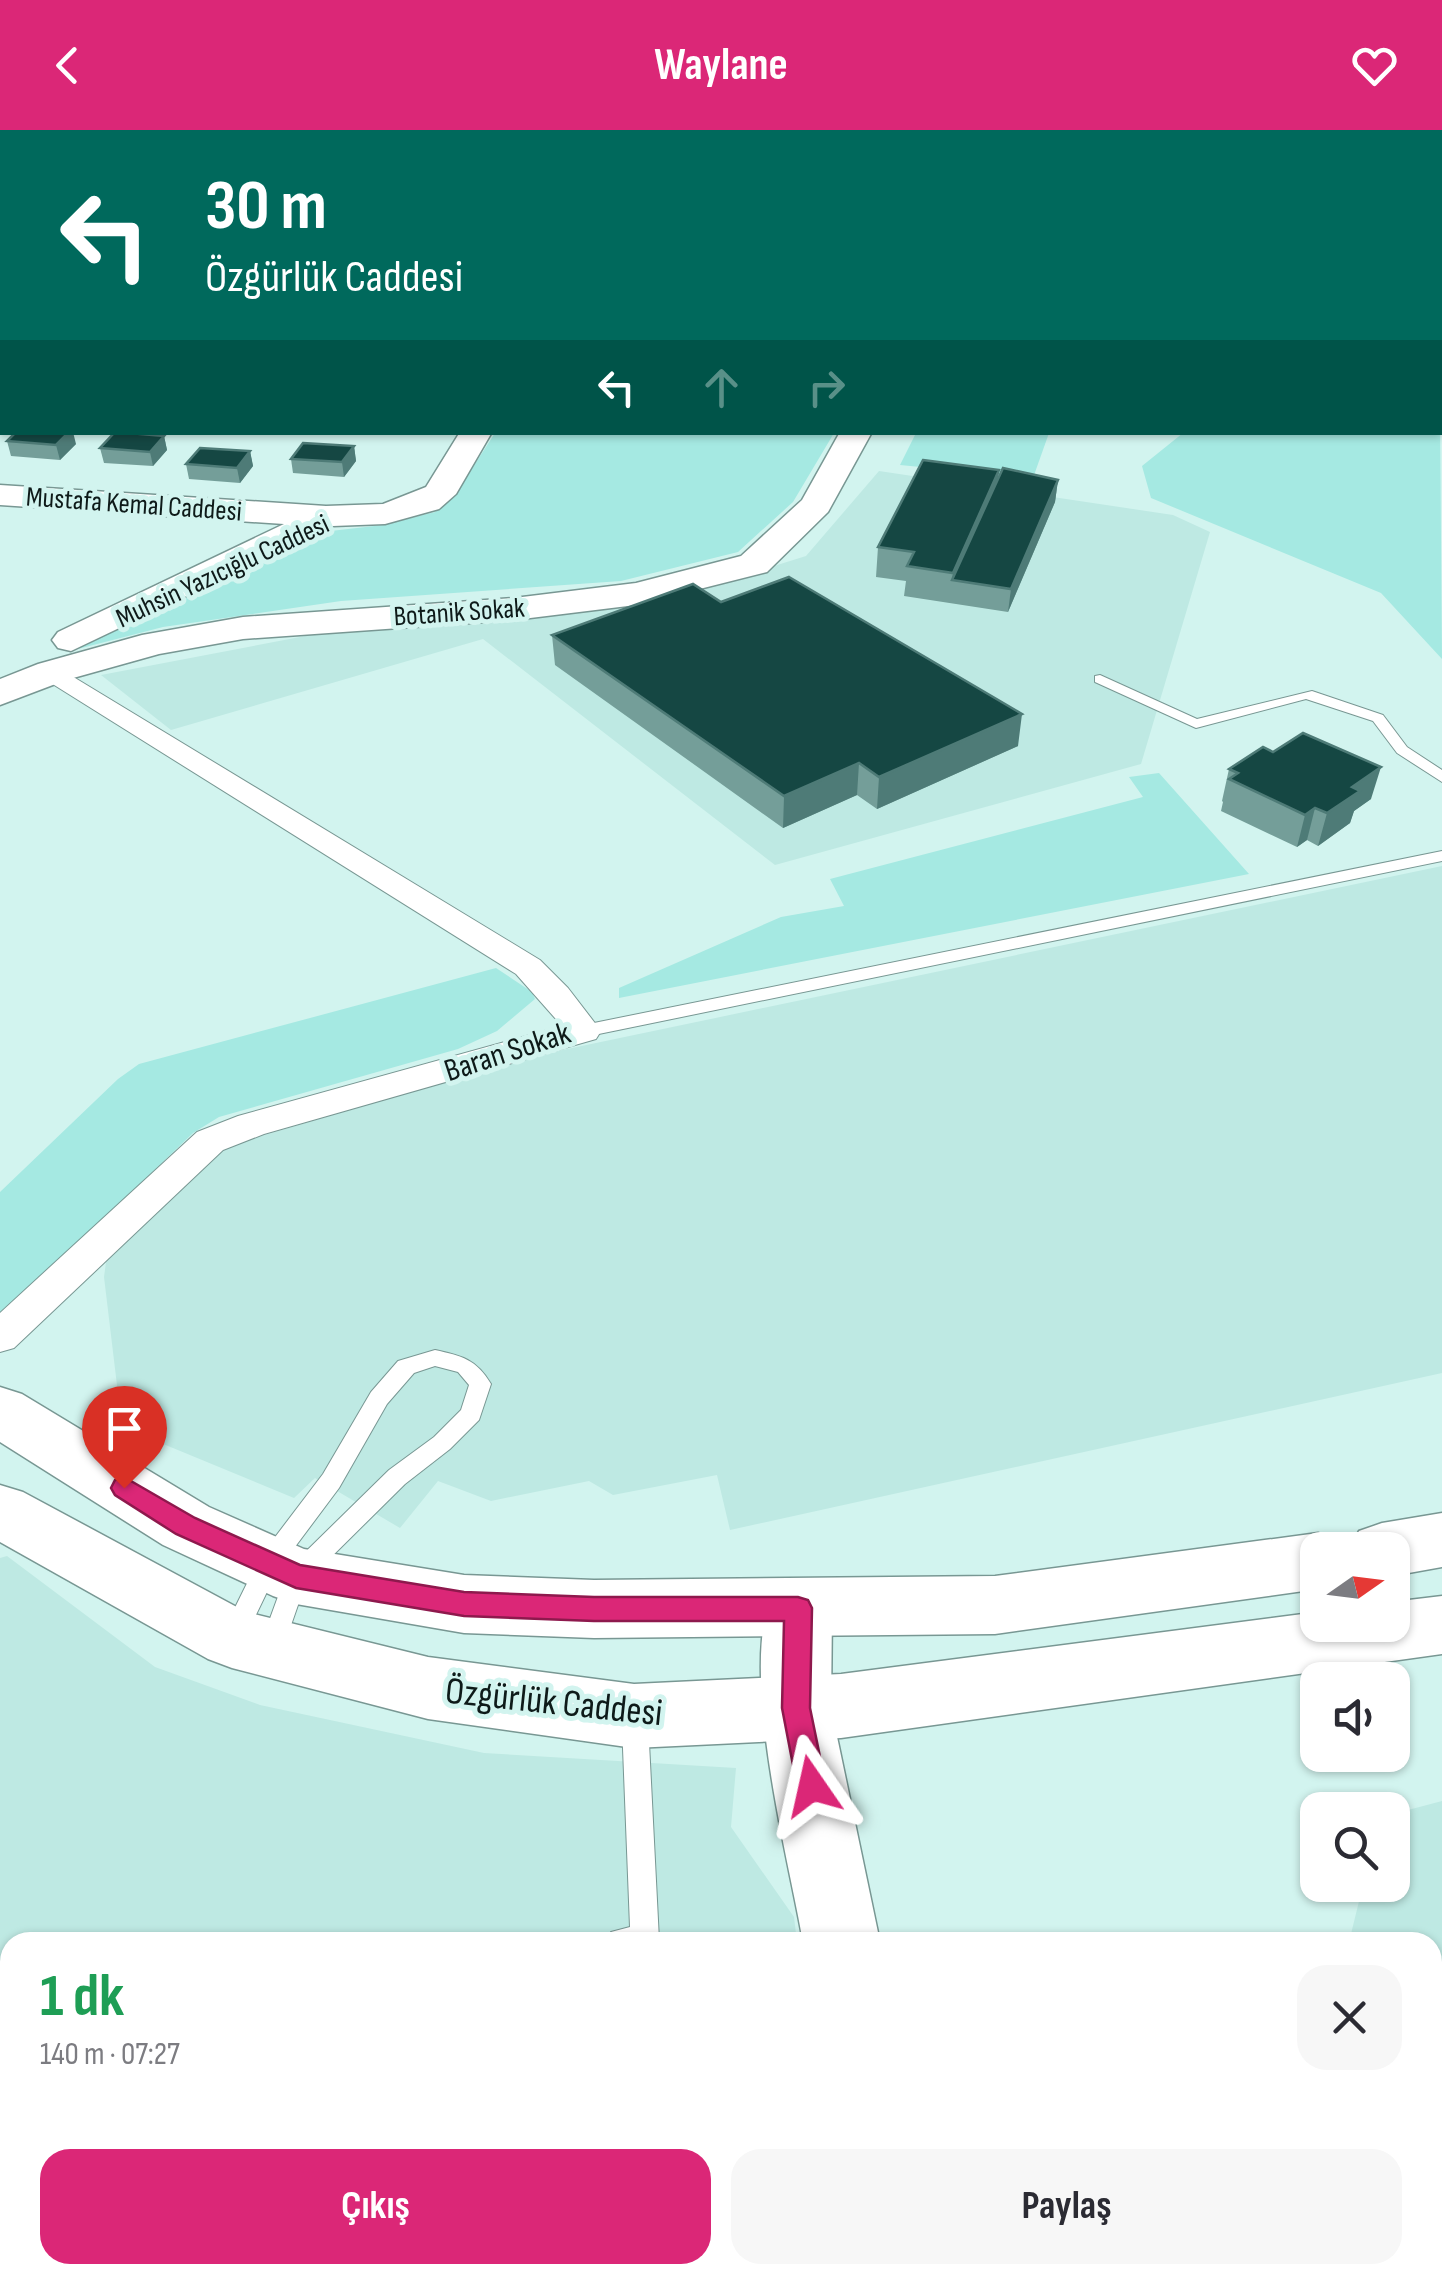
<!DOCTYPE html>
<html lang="tr">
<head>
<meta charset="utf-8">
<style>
	body { margin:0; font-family:"Sofia Sans Condensed",sans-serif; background:#f7f7f7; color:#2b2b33; height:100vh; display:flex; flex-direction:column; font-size:38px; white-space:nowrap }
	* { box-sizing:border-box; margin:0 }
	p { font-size:32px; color:#7c7c81 }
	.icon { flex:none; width:55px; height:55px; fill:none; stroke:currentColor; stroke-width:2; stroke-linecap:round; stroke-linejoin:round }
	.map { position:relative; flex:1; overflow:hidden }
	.drawer { position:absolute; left:0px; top:1802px; width:1442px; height:352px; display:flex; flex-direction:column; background:#fff; border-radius:30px 30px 0 0; box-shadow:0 2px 8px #0004 }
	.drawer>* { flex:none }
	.guide { position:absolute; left:0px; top:0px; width:1442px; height:305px; box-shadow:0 2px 8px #0004; background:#00695c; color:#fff; overflow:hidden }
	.needle { width:65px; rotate:76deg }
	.controls { position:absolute; left:1300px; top:1402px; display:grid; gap:20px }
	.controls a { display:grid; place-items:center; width:110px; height:110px; border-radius:20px; background:#fff; box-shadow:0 2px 8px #0004; font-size:50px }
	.pin { position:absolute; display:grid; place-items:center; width:85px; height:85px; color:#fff; margin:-102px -42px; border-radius:50% 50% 50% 0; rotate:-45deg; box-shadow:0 0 10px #0007 }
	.pin .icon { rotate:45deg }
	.me { position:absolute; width:110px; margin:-55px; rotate:349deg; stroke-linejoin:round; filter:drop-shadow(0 0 8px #0008) }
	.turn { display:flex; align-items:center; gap:35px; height:210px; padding:0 40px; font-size:45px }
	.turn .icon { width:130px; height:130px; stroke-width:2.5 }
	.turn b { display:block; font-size:70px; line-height:85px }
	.lanes { display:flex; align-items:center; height:95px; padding:0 40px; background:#0003; justify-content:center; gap:50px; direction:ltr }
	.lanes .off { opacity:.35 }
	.round { display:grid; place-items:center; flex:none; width:105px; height:105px; border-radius:30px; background:#f7f7f7 }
	.head { display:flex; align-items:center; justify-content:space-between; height:170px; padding:0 40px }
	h1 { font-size:60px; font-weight:700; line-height:75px; color:#1e9e55 }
	.cta { display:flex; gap:20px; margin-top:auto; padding:20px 40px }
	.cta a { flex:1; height:115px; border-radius:30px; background:#db2777; color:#fff; font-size:40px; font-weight:700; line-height:115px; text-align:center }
	.cta a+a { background:#f7f7f7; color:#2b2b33 }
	header { display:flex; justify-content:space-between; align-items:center; height:130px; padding:0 40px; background:#db2777; color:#fff; font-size:45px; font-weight:700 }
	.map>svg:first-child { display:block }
	.built { fill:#bee9e3 }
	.green { fill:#a5e9e2 }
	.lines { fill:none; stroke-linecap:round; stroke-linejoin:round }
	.stream { stroke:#569a94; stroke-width:5 }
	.lane-casing { stroke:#789793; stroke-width:2 }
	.street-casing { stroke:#789793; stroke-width:2 }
	.secondary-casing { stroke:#789793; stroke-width:3 }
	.primary-casing { stroke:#789793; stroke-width:3 }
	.lane { fill:#fff; fill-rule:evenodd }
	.street { fill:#fff; fill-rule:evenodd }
	.secondary { fill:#fff; fill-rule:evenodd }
	.primary { fill:#fff; fill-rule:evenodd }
	.wall { fill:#749e99 }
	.shaded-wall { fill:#4e7b77 }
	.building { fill:#154743; stroke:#4e7b77; stroke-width:2.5 }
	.route { fill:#db2777; stroke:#8e194d; stroke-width:2.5 }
	.labels { text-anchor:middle; stroke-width:10; stroke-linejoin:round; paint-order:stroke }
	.far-street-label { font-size:28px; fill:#0e1a19; stroke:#d2f4ef }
	.street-label { font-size:32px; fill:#0e1a19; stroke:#d2f4ef }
	.near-street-label { font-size:38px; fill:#0e1a19; stroke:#d2f4ef }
</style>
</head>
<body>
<header><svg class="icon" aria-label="back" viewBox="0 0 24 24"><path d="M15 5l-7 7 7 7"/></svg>Waylane<svg class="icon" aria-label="heart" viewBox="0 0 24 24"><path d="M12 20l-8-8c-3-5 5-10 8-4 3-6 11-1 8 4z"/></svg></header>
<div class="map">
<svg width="1442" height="2153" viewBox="0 0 1442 2153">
	<rect width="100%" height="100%" fill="#d2f4ef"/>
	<g class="built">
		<path d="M879,341L1173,385L1210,402L1141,634L775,735L483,509L171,600L101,545L337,500L656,473L806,426Z"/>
		<path d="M1442,736V1243L730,1400L717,1345L613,1365L589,1351L491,1371L438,1351L400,1398L315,1348L294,1368L122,1297L104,1147L107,1125L206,1029L231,1015L529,927Z"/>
		<path d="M7,1426L155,1537L260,1575L484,1623L736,1638L731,1697L794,1787L797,1812H10V2145H841L842,2153H0V1428Z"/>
		<path d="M1442,1671V2153H1261L1263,2145H1432V1812H1349L1363,1755H1392L1393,1684Z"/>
	</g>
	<g class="green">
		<path d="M0,0H1266L1268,2H2V143Z"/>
		<path d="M1440,285L1442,529L1381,463L1151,368L1142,336L1183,303L1440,302Z"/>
		<path d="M495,303H834L793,372L738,422L621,451L341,471L163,497L70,521L322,402L383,395L435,382L460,357Z"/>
		<path d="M916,303H1049L1033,348L900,335Z"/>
		<path d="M1159,643L1249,744L619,868V858L781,787L844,776L830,749L1143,667L1129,647Z"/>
		<path d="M496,838L532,862L535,869L497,901L458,919L219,987L193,1003L0,1188V1062L118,949L139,934Z"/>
	</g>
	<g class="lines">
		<path class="stream" d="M1229,0L1234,2"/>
		<g class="lane-casing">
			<g id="lane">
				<path d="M1100,545L1197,589L1312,561L1383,585L1407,617L1442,640V652L1397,623L1373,591L1306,569L1196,598L1095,552V546Z"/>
				<path d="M1442,721V731L584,907L575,901L584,895Z"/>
				<path d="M435,1220C462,1226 476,1229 491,1254L479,1290L450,1319L405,1354L306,1452L281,1524L272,1527L263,1524L260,1516L288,1439L389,1340L434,1307L461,1280L469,1255L458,1242L435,1236L414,1243L387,1274L339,1358L277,1441L242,1514L233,1517L224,1514L221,1506L260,1427L323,1344L371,1262L398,1231Z"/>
				<path d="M635,1581L644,1585L648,1593L659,1810L607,1812L611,1802L630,1797L622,1593L626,1585Z"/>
				<path d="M10,1863V1891L0,1892V1864Z"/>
			</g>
		</g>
		<g class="street-casing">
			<g id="street">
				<path d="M1431,0H1442V7L1440,2Z"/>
				<path d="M0,146L2,147V158H0Z"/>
				<path d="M2,202V216L0,217V203Z"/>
				<rect x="0" y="236" width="2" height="12"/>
				<path d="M52,534L540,830L568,858L601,901L596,909L264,1004L223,1020L14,1218L0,1222V1183L197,1002L238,986L562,896L516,844L43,548L39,542L43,536Z"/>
			</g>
		</g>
		<g class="secondary-casing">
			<g id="secondary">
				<path d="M1306,0H1331L1332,2H1307Z"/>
				<rect x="1440" y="65" width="2" height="15"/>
				<rect x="1440" y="117" width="2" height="16"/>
				<path d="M460,302H492L456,364L439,379L385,394L333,396L71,521L58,518L52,510L58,502L284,394L0,375V355L326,376L383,374L426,357Z"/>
				<path d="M840,302H872L828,382L767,442L636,475L514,490L243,509L159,524L66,550L0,575V549L38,534L142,505L243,487L514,468L636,453L741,426L802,370Z"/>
				<path d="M798,1450L822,1459L832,1479L831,1578L880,1812H803C788,1725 737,1536 774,1459Z"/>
				<path d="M865,2145H953L955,2153H867Z"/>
			</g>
		</g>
		<g class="primary-casing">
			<g id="primary">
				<path d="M0,1257L22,1264L209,1377L304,1419L464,1445L594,1450L995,1446L1318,1403L1341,1411L1345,1420H1318V1459L995,1504L594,1508L464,1503L296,1474L273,1466L163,1415L0,1312Z"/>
				<path d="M0,1355L23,1362L246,1482L428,1527L634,1554L841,1544L1318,1482V1495H1392V1472L1442,1466V1524L841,1608L634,1618L428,1589L232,1538L208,1529L0,1412Z"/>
				<path d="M1442,1383V1437L1392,1446V1420H1349L1359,1401L1382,1393Z"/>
			</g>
		</g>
		<use href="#lane" class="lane"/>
		<use href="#street" class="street"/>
		<use href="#secondary" class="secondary"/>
		<use href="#primary" class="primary"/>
	</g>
	<g class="wall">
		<path d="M606,0H666V1L612,2Z"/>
		<path d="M164,306L167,320L153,336L104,333L100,318Z"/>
		<path d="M7,311L76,314L60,330L11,326Z"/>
		<path d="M354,316L356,331L344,347L293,343L291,329Z"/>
		<path d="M250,321L253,336L240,353L189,349L186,334Z"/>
		<path d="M999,340L998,349L1058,350L1055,372L1008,482L904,466L906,451L876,447L878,417Z"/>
		<path d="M552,505L1018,616L877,679L857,665L783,698L555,535Z"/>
		<path d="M1229,639L1371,669L1354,681L1350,693L1318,716L1307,710L1297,717L1221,681L1223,672L1222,671Z"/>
		<path d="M1442,2025V2153H1409L1411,2145H1432V2062Z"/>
	</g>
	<g class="shaded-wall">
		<path d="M627,0H666V1L627,2Z"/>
		<path d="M69,302H73L76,314L60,330L56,315Z"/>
		<path d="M164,306L167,320L153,336L150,322Z"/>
		<path d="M354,316L356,331L344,347L342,332Z"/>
		<path d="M250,321L253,336L240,353L237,338Z"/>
		<path d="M999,340L996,368L952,450L953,443Z"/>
		<path d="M1058,350L1055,372L1008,482L1011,459Z"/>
		<path d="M1022,584L1018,616L877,679L879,647Z"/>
		<path d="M859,633L857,665L783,698L784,666Z"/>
		<path d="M1381,637L1371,669L1354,681L1350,693L1318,716L1327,683L1352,657Z"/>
		<path d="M1315,678L1307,710L1297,717L1305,685Z"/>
	</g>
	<g class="building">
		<path d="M704,0H742L747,2H712Z"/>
		<path d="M16,302H69L56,315L7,311Z"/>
		<path d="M115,302H117L164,306L150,322L100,318Z"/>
		<path d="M303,313L354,316L342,332L291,329Z"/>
		<path d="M200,318L250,321L237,338L186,334Z"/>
		<path d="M923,330L999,340L953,443L907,436L914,422L878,417Z"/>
		<path d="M1003,338L1058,350L1011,459L952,450Z"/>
		<path d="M789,447L1022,584L879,647L859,633L784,666L552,505L693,454L721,472Z"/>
		<path d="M1303,603L1381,637L1352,657L1360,661L1327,683L1315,678L1305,685L1229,649L1238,643L1229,639L1263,617L1273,622Z"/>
		<path d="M10,1977V2145H687L688,2153H0V1978Z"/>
		<path d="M1442,2068V2153H1420L1422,2145H1432V2106Z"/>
	</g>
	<path class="route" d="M124,1347L195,1388L300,1435L464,1462L594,1467H798L808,1470L812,1478L810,1578L826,1656L822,1666L812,1670L801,1666L797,1656L782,1578L784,1491H594L464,1486L296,1458L176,1404L115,1365L111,1358L115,1350Z"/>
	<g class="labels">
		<g class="far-street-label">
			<text transform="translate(134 373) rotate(4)" y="10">Mustafa Kemal Caddesi</text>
			<text transform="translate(222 440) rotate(-25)" y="10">Muhsin Yazıcığlu Caddesi</text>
			<text transform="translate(459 481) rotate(-4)" y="10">Botanik Sokak</text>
		</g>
		<g class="street-label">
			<text transform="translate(507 921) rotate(-18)" y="11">Baran Sokak</text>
		</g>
		<g class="near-street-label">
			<text transform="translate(554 1571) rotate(6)" y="13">Özgürlük Caddesi</text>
		</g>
	</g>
</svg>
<div class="controls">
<a><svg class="needle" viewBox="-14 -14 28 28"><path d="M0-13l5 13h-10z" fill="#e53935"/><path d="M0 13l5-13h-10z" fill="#7c7c81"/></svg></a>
<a><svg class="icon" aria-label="sound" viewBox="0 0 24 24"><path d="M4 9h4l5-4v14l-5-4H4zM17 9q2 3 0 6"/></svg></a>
<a><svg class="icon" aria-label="search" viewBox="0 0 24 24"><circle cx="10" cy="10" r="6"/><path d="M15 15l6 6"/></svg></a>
</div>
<div class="pin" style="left:124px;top:1358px;background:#d93025"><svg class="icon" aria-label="arrive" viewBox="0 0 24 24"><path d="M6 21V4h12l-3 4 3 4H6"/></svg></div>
<svg class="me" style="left:812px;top:1656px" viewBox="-20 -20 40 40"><path d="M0-17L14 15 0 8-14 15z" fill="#db2777" stroke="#fff" stroke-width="4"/></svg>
<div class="guide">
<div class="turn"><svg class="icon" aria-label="left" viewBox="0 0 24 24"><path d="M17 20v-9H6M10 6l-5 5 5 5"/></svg><div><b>30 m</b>Özgürlük Caddesi</div></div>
<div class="lanes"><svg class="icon" aria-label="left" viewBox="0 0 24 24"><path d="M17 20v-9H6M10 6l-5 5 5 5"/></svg><svg class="icon off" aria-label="ahead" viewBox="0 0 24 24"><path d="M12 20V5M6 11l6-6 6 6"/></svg><svg class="icon off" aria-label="right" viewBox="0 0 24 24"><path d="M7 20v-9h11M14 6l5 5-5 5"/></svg></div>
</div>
<section class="drawer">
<div class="head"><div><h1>1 dk</h1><p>140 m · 07:27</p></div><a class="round"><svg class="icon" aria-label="close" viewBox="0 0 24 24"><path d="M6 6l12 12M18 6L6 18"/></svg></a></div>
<div class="cta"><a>Çıkış</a><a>Paylaş</a></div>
</section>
</div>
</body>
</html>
